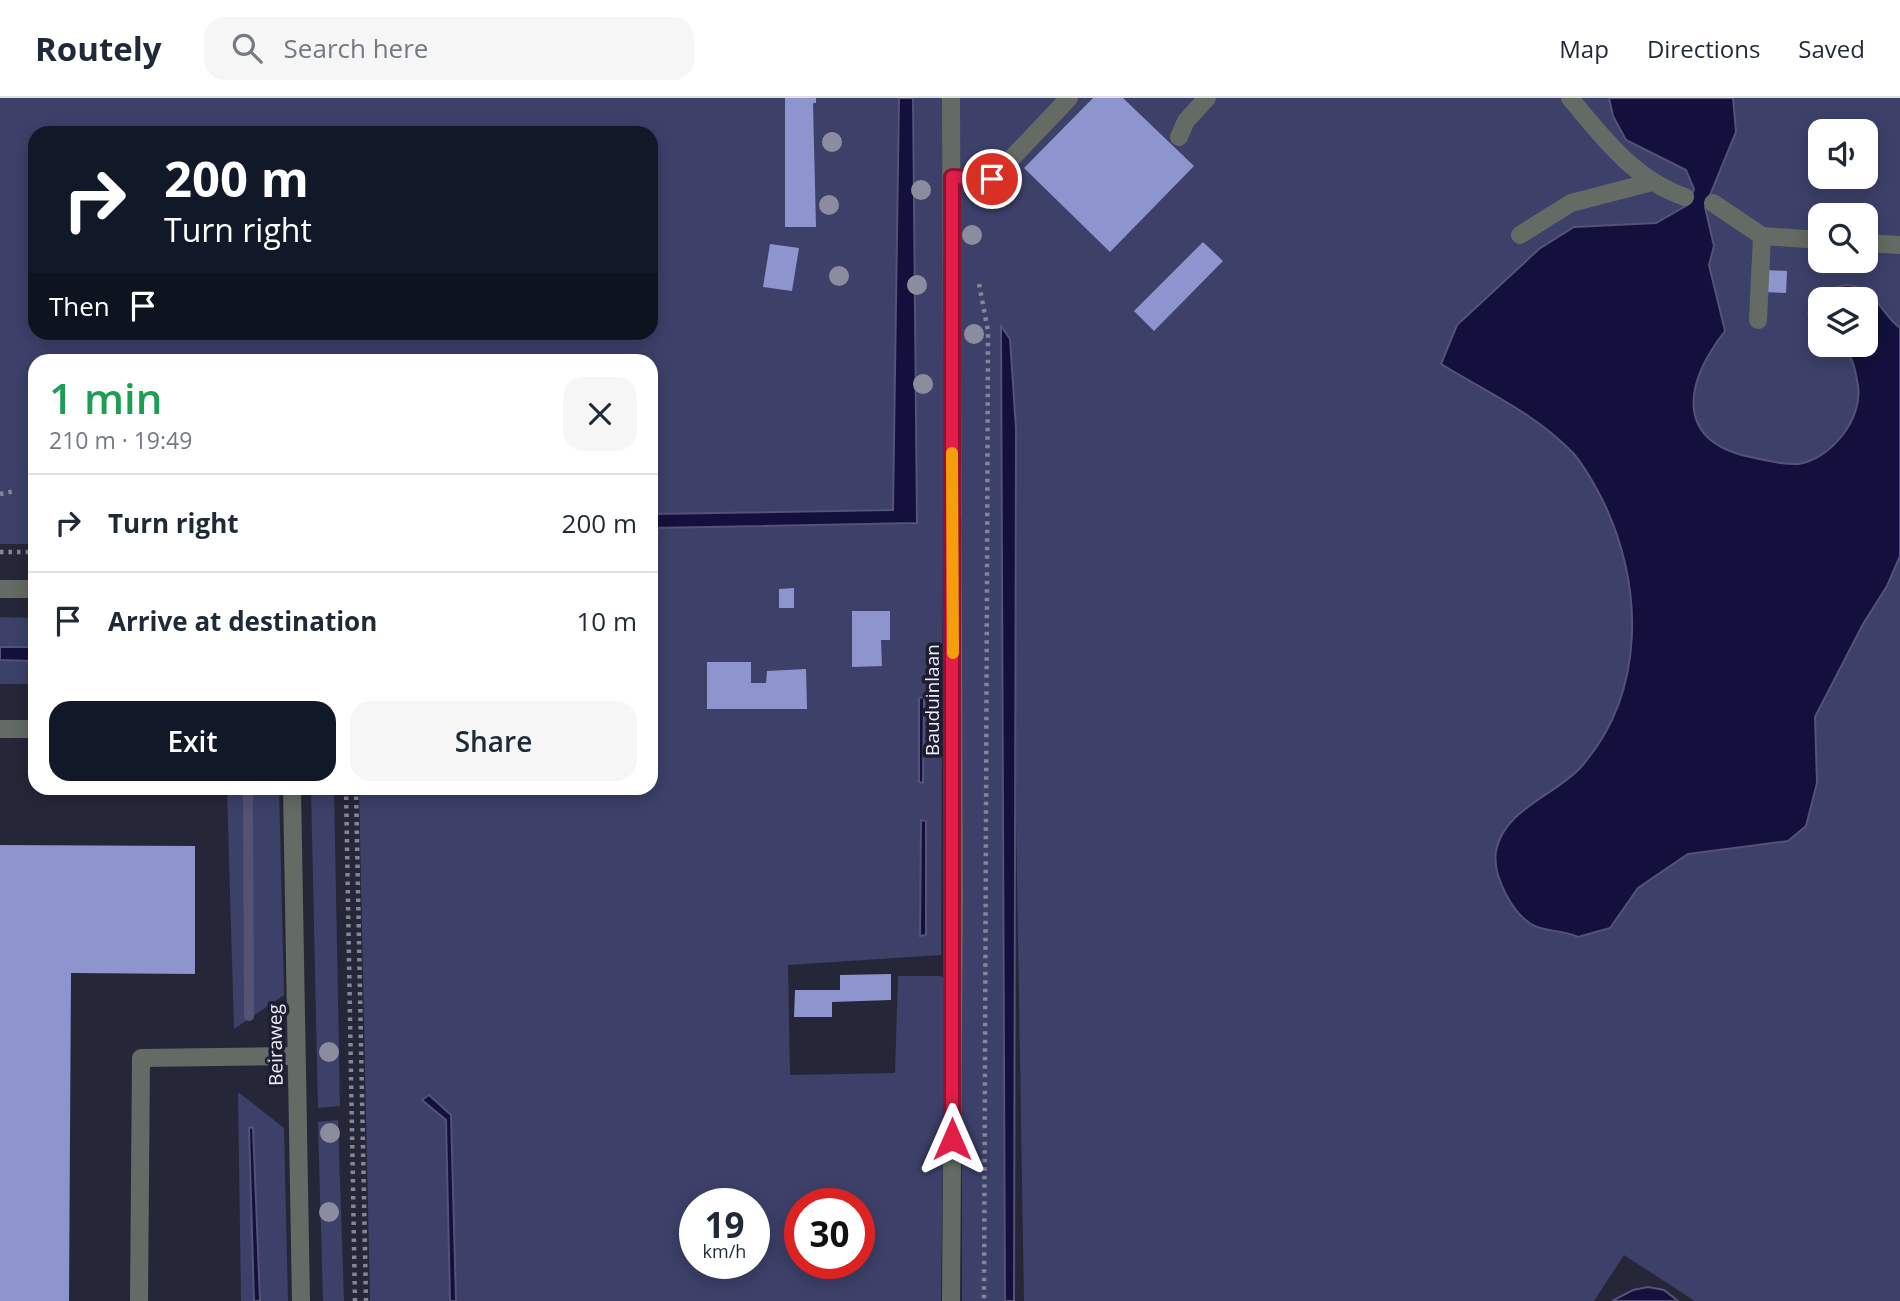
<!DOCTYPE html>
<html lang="en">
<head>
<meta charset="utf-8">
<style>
	body { margin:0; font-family:"Open Sans",sans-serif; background:#f6f6f7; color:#1f2937; height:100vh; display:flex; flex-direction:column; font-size:26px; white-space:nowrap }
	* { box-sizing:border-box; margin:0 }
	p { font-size:23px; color:#747a83 }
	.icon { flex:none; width:38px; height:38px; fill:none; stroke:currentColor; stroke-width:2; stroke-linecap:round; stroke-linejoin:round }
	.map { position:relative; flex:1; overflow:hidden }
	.drawer { position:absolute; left:28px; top:256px; width:630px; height:441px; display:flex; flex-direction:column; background:#fff; border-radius:21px; box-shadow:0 4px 18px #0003 }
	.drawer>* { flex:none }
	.top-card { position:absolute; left:28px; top:28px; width:630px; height:214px; border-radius:21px; box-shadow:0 4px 18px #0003; background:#111827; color:#fff; overflow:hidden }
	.buttons { position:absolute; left:1808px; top:21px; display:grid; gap:14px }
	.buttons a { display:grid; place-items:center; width:70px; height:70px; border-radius:14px; background:#fff; box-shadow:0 4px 18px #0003; font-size:35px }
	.speed { position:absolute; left:679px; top:1090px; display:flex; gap:14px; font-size:35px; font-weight:700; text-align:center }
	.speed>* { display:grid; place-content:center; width:91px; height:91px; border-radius:50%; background:#fff; box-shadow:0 4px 18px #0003; line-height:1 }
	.speed small { font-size:18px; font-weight:400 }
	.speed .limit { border:10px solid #d22; background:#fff; color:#111 }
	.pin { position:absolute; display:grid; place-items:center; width:60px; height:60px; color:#fff; margin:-30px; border:4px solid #fff; border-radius:50%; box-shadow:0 2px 7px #0007 }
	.me { position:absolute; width:77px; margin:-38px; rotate:0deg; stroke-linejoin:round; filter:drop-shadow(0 0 5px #0008) }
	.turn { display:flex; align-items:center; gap:24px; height:147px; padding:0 21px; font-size:32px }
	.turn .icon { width:91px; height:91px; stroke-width:2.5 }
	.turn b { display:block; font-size:49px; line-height:60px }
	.then { display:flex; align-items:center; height:66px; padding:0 21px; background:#0003; gap:14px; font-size:26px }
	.round { display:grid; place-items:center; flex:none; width:74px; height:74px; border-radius:21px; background:#f6f6f7 }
	.overview { display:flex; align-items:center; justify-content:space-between; height:119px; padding:0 21px }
	h1 { font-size:42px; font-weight:600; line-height:52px; color:#1e9e55 }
	.action { display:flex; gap:14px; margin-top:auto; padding:14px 21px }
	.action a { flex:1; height:80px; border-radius:21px; background:#111827; color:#fff; font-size:28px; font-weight:600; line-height:80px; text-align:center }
	.action a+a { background:#f6f6f7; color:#1f2937 }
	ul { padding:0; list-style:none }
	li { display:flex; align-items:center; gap:21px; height:98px; padding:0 21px; border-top:2px solid #e0e1e3 }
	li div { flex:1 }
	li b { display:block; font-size:26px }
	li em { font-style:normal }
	header { display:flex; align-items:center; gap:42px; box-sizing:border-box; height:98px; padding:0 35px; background:#fff; border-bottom:2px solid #e0e1e3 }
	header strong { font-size:33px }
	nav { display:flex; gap:38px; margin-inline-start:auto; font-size:24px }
	.search { width:490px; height:63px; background:#f6f6f7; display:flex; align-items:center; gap:18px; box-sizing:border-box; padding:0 24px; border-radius:21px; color:#747a83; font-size:26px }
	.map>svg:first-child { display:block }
	.green { fill:#3d4069; fill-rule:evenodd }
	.water { fill:#13103d; stroke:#545275; stroke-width:2 }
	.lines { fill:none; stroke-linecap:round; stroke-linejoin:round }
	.stream { stroke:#545275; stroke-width:10 }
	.building { fill:#8e94cd }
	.path { stroke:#848695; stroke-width:4.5; stroke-dasharray:3.5 5; stroke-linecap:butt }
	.lane { stroke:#646b64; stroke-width:18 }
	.street { stroke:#646b64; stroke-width:18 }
	.tree { fill:#8b8d9e }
	.route-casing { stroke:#92132f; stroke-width:18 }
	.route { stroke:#e11d48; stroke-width:12 }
	.slow { stroke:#f59e0b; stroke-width:12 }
	.labels { text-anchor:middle; stroke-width:7; stroke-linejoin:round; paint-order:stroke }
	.street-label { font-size:19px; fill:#ebedf9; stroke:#1c1d2e }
</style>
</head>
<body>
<header>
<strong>Routely</strong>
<div class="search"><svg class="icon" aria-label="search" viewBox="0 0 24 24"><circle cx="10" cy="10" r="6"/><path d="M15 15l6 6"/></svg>Search here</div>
<nav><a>Map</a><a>Directions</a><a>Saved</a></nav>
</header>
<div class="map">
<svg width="1900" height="1203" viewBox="0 0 1900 1203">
	<rect width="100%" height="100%" fill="#252738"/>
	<g class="green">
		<path d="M0,0H1900V1203H1695L1624,1157L1594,1203H1024L1011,416H1002L1005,1203H962V1046L943,1049L941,1203H456L451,1017L429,997L422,1003L446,1021L450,1203H370L359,690H651V430L916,425L893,412L651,416V262H35V446H0ZM1820,33H1866V79H1820ZM35,35H651V234H35ZM1820,117H1866V163H1820ZM1820,201H1866V247H1820ZM943,416H961L962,420L961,885L940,878H898L895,975L790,977L788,867L941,857ZM695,1106H754V1166H695ZM800,1106H859V1166H800Z"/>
		<path d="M0,519L35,520V549H0Z"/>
		<path d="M0,562L35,563V586H0Z"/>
		<path d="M227,690H279L284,897L234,931Z"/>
		<path d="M311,690H334L340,1008L318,1010Z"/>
		<path d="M238,994L284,1030L288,1203H258L249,1031L254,1203H241Z"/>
		<path d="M338,1022L344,1203H323L318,1024Z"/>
	</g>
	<g class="water">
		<path d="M899,0H913L917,425L651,430V416L893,412Z"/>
		<path d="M1609,0H1733L1736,34L1705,109L1714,148L1709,167L1725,233C1683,287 1674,345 1755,360C1768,363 1784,367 1798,366C1831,361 1863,321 1858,288C1855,271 1854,256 1838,247H1866V201H1820V233L1808,216C1820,196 1843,177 1866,194C1880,203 1886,220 1900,230V458L1887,488L1863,526L1815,619L1817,685L1806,728L1788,743L1688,756L1638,790L1610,830L1578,839C1564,832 1551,834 1537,829C1514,820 1492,778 1496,753C1504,711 1556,697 1581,669C1647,594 1644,484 1601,399C1593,384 1584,367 1573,355C1536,316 1485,293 1441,266L1457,227L1539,151L1574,129L1656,125L1689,106L1694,91L1686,72L1626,42L1613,18Z"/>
		<path d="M1001,228L1010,241L1016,331L1014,1203H1005Z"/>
		<path d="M0,549H35V563L0,562Z"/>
		<path d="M924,599L923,685L919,684V600Z"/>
		<path d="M921,722L926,723V837L920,838Z"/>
		<path d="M429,997L451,1017L456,1203H450L446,1022L422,1002Z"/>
		<path d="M253,1029L260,1203H254L249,1030Z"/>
		<path d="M1648,1189L1664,1192L1678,1203H1612L1633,1192Z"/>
	</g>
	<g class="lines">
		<path class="stream" d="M248,690L249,918"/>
	</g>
	<g class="building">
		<path d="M785,0H816V5H813L816,129H785Z"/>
		<path d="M1093,0H1123L1194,68L1110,154L1024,70Z"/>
		<path d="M1203,144L1223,163L1154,233L1134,213Z"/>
		<path d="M770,146L799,150L792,193L763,189Z"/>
		<path d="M1765,172L1787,173L1786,195L1764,194Z"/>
		<path d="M794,490V510H779V491Z"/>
		<path d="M852,513H890V542H881L882,568L852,569Z"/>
		<path d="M707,564H751V585H766L767,573L806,571L807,611H707Z"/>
		<path d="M0,747L195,748V876L71,875L69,1203H0Z"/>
		<path d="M891,876V902L832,904V919H794L795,892H840V877Z"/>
	</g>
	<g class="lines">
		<g class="path">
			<path d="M979,186L988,233L984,1203"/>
			<path d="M0,396L15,393"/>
			<path d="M0,454H35"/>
			<path d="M346,690L355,1203"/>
			<path d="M356,690L366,1203"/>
		</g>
		<g class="lane">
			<path d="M1570,0C1603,40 1634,81 1685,99"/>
			<path d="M1179,39L1186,23L1207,0"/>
			<path d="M952,79L992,81L1069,0"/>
			<path d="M1713,105L1762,138L1758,222"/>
			<path d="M1520,137L1571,105L1652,84"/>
			<path d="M1762,138L1820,142"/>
			<path d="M1866,145L1900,147"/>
			<path d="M0,631H35"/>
			<path d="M139,1203L141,960L296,958"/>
		</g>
		<g class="street">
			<path d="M0,491H35"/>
			<path d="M292,690L301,1203"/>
			<path d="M951,1203L954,798L951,0"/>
		</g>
	</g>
	<g class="tree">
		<circle cx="832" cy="44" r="10"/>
		<circle cx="921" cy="92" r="10"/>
		<circle cx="829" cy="107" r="10"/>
		<circle cx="972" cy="137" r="10"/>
		<circle cx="839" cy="178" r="10"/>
		<circle cx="917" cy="187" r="10"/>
		<circle cx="974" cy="236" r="10"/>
		<circle cx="923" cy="286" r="10"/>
		<circle cx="329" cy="954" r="10"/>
		<circle cx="330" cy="1035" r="10"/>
		<circle cx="329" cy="1114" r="10"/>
	</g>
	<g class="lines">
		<g class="route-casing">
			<path id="route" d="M952,1041V79L992,81"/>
		</g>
		<use href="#route" class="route"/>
		<path class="slow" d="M952,355L953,555"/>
	</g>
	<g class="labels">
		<g class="street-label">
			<text transform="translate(932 602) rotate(-90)" y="7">Bauduinlaan</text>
			<text transform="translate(275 947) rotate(-91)" y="7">Beiraweg</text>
		</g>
	</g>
</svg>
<div class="buttons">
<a><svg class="icon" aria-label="sound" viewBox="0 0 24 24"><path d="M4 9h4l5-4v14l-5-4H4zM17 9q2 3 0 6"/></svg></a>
<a><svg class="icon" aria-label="search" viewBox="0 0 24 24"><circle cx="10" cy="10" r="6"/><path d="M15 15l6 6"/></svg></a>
<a><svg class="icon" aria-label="layers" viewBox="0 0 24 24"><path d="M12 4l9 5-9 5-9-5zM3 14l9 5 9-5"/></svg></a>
</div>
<div class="speed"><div>19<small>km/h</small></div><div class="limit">30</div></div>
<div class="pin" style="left:992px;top:81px;background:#d93025"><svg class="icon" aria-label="arrive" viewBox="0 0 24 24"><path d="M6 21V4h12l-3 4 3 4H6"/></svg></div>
<svg class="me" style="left:952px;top:1041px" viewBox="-20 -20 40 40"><path d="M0-17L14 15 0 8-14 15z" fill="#e11d48" stroke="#fff" stroke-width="4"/></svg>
<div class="top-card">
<div class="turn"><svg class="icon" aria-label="right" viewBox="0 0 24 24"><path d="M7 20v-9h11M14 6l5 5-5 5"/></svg><div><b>200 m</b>Turn right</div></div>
<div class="then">Then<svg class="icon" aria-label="arrive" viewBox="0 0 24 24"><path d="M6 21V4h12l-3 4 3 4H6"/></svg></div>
</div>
<section class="drawer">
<div class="overview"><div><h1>1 min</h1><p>210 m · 19:49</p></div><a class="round"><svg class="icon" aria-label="close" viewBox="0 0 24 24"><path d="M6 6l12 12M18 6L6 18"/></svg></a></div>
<ul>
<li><svg class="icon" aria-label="right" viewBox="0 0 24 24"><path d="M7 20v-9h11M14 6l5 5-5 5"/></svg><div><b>Turn right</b></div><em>200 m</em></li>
<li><svg class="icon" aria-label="arrive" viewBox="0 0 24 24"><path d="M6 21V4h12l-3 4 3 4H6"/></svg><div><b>Arrive at destination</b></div><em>10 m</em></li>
</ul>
<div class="action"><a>Exit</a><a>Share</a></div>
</section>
</div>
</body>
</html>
